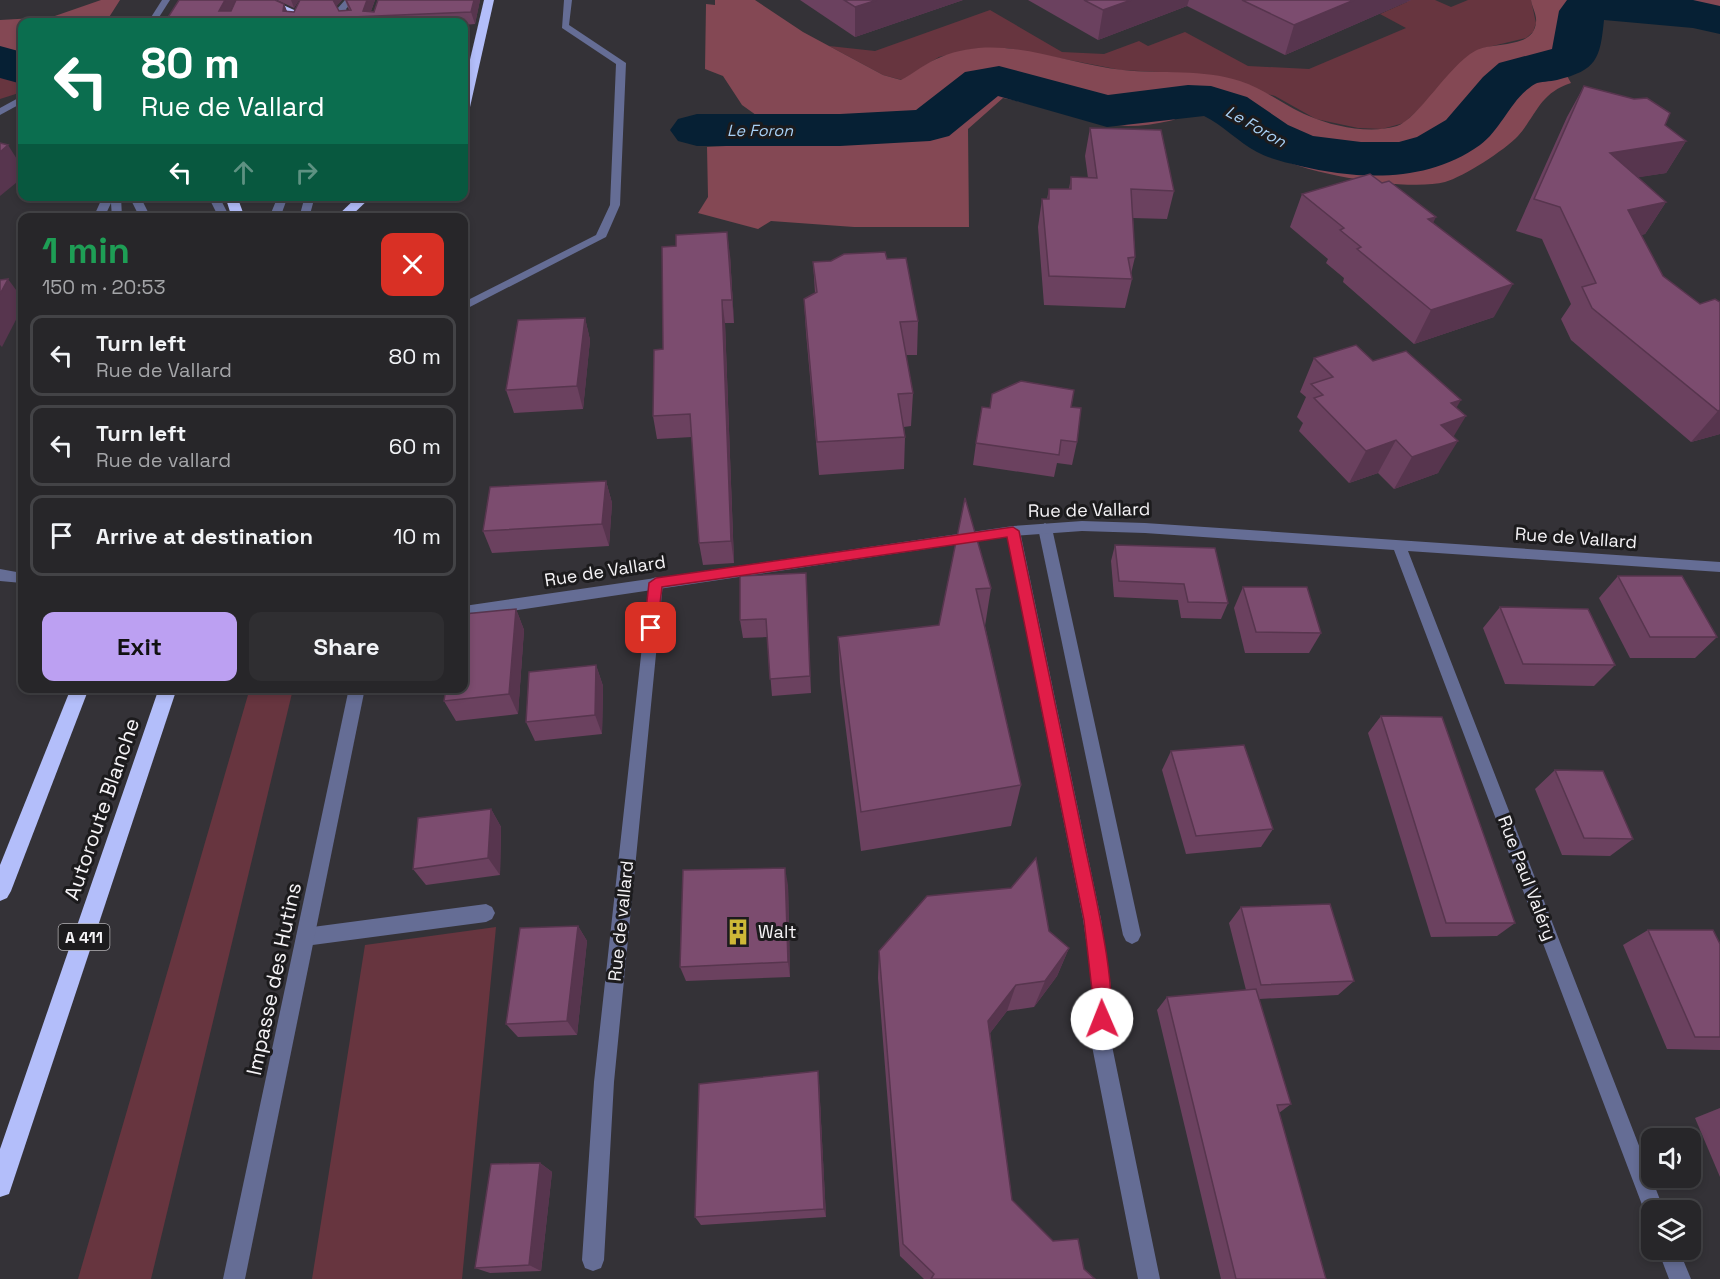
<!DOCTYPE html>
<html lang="en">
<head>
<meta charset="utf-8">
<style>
	body { margin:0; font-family:"Space Grotesk",sans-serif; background:#2f2e31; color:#f1f3f6; height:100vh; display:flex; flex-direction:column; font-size:22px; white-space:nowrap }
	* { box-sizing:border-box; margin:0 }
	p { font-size:20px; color:#a4a5a8 }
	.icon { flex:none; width:33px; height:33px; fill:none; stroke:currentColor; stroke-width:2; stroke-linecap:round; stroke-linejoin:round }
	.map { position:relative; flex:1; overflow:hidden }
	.details { position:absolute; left:18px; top:213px; width:450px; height:480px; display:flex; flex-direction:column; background:#272629; border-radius:12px; box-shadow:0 3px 9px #0003,0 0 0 2px #434346 }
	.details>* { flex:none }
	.banner { position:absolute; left:18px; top:18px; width:450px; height:183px; border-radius:12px; box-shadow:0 3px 9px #0003,0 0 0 2px #434346; background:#0b6e4f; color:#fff; overflow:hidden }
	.buttons { position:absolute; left:1641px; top:1128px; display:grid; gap:12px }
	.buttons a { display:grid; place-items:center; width:60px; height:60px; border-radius:12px; background:#272629; box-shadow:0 3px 9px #0003,0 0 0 2px #434346; font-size:30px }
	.pin { position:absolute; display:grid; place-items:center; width:51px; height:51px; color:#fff; margin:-26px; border-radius:12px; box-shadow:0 3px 9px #0006 }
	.me { position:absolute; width:66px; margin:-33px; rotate:359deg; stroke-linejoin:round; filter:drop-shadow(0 0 4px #0008) }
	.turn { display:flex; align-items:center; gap:21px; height:126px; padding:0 24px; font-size:27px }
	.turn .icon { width:78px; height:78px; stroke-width:2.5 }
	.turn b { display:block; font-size:42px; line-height:51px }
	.lanes { display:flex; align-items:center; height:57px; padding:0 24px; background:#0003; justify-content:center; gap:30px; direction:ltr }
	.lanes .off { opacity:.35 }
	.round { display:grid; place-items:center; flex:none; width:63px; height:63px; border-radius:12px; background:#2f2e31 }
	.head { display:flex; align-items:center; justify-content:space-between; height:102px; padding:0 24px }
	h1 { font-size:36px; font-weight:800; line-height:45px; color:#1e9e55 }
	.button { display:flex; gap:12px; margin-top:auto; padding:12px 24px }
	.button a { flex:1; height:69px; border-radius:12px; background:#bca0f2; color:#111; font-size:24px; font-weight:800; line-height:69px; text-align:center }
	.button a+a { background:#2f2e31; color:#f1f3f6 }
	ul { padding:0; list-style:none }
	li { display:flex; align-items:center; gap:18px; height:81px; margin:0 12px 9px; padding:0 12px; border:3px solid #434346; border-radius:12px }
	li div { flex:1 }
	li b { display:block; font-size:22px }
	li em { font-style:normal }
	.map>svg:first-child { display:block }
	.green { fill:#67353f }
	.forest { fill:#844854 }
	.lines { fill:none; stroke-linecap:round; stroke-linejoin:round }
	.river { fill:#062034; fill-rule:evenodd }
	.lane { fill:#656d95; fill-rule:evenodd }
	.street { fill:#656d95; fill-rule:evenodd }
	.highway { fill:#b3befa; fill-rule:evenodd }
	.wall { fill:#6b415f }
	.shaded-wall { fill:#57354e }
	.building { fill:#7c4c6f; stroke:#57354e; stroke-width:1.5 }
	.route { fill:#e11d48; stroke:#92132f; stroke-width:1.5 }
	.labels { text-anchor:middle; stroke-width:6; stroke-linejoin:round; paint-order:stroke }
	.far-water-label { font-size:16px; font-style:italic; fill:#a7d0f5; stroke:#1c1b1d }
	.shield { fill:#1c1b1d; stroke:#b4b2b5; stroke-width:1.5 }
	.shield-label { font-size:16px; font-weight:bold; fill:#f5f3f6 }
	.street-label { font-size:18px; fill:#f5f3f6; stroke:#1c1b1d }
	.poi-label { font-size:18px; fill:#f5f3f6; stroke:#1c1b1d; text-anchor:start }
	.near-street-label { font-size:21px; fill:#f5f3f6; stroke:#1c1b1d }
</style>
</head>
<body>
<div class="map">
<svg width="1720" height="1279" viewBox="0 0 1720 1279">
	<rect width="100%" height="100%" fill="#343237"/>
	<g class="green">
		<path d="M1403,0H1435L1451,7L1468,0H1531L1536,23L1533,32L1526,38L1484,48L1404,123L1382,129L1358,128L1316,119L1275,96L1196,74L1121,70L1007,48L972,49L939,57L902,80L883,75L829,46L875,51L990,10L1062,52L1104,54L1139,41L1148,46L1185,32L1248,66L1309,69L1406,28L1380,14L1407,2Z"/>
		<path d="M0,74L22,76V92L0,99Z"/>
		<path d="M250,688L293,689L151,1279H78Z"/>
		<path d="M496,927L462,1279H312L365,945Z"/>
	</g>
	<g class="forest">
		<path d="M101,0H120L106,22H22V60L16,57L0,63V20L52,17Z"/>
		<path d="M715,0H755L803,32L829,46L883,75L901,80C914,73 927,62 941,57C1002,32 1062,64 1123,70C1162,74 1203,69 1240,81C1267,90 1284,106 1309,116C1334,127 1371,134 1397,126C1418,119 1449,65 1475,51C1493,41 1534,50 1536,22C1537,15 1532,7 1531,0H1575L1566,51C1554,64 1530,61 1514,63L1473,110L1432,144L1390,153L1305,145L1287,137L1238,107L1210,95L1182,94L1105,106L1081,100L1027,80L994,75L982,76L969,81L924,120L780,125L767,123L742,105L723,76L705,69L706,4L715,5Z"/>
		<path d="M1626,0H1720V12Z"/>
		<path d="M1566,74L1571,83C1540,93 1537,114 1518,136C1505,150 1463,177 1445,182C1406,192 1302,173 1267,153C1247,140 1231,118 1208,111C1194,107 1182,118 1169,121C1156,124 1141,126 1128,126C1086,124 1045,106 1003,98L968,129L969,227H854L771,221L758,229L698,213L708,197L707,147L926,135L933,133L991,88L996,87C1008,87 1020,92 1031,95C1065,105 1102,119 1138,119C1148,118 1159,117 1169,115C1184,111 1197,103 1214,106C1236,111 1249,134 1270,143C1330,171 1430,181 1482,133C1497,119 1512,96 1525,80L1531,77Z"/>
	</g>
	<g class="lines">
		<g class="river">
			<path d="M1567,0H1693L1720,6V34L1693,28L1604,20C1600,59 1597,70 1557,80C1550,82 1540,81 1535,84C1511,98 1502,129 1480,145C1427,183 1360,180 1300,166C1285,162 1270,159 1257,152C1238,142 1223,125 1204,116L1107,127L998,96L949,136L930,141L840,146H697L678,141L670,130L678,119L697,114H840L916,110L965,72L999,66L1108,95L1188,85L1211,86L1247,97L1288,125L1313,136L1361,142H1399L1417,137L1446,120L1483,77L1499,63L1552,49L1559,11Z"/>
			<path d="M0,46L22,52V84L0,78Z"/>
		</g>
		<g class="lane">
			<path d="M162,0H170L156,22H148Z"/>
			<path d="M345,0H354L346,9L353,22H345L337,9Z"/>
			<path d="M564,0H572L569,25L626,63L620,205L606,237L464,310V302L596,235L610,205L616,64L562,28Z"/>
			<path d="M103,196H121L122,218H112L111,203L104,218H93Z"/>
			<path d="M129,196H140L151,218H140Z"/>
			<path d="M208,196H219L230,218H219Z"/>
			<path d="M278,196H288L280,218H269Z"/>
			<path d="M305,196H315L309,218H299Z"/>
			<path d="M1045,523L1052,528L1141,935L1138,941L1132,944L1126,941L1123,935L1038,528Z"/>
			<path d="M1013,526L1020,531L1101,919L1113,1002L1110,1036L1160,1279H1138L1090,1036L1095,1002L1083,919L1006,531Z"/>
			<path d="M656,577L661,579L663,583L614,1082L604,1260L601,1268L593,1271L585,1268L582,1260L594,1082L649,583L651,579Z"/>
			<path d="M486,904L492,907L495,913L492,919L486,922L305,946L299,943L296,937L299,931L305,928Z"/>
		</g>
		<g class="street">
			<path d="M22,96V103L0,115V108Z"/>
			<path d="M1082,521L1145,523L1720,562V572L1408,551L1664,1210H1652V1219L1647,1217L1644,1210L1394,550L1145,533L1082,531L1013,536L464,618V606L1013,526Z"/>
			<path d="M0,569L22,573V583L0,581Z"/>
			<path d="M349,688H365L245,1279H223Z"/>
			<path d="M1658,1250H1679L1691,1279H1669Z"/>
		</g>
		<g class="highway">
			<path d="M258,0H272L303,14L299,22H289L292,15Z"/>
			<path d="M484,0H494L470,107L464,110V85Z"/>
			<path d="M225,196H237L245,218H232Z"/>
			<path d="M358,196H372L349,218H335Z"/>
			<path d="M71,688H89L11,891L7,898L0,901V865Z"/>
			<path d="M159,688H177L12,1185L9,1194L0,1197V1149Z"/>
		</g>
	</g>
	<g class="wall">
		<path d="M277,0H299L294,8Z"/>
		<path d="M342,0L336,6L339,11L349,10L345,0H375L371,11L374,12L378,0H480L475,24L464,25V22H165L284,4L287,12H294Z"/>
		<path d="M800,0H963L855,37Z"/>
		<path d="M1028,0H1411L1285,55L1187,6L1098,40Z"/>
		<path d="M1584,86L1665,125L1686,141L1666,173L1638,177L1666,202L1645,234L1641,235L1663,276L1700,304L1715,299L1720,434L1691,442L1571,340L1561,319L1571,304L1542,239L1516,231L1567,117Z"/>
		<path d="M1090,128L1174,191L1167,219L1133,218L1135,257L1131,274L1132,279L1125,308L1044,305L1038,227L1042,199H1047L1049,189H1069L1071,177L1088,178L1085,156Z"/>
		<path d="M1302,194L1433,223L1494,317L1414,344L1343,282L1344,278L1326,263L1328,259L1290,227Z"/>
		<path d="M730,255L734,323H725L734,563L703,565L699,543L692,437L657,439L653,416L663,349Z"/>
		<path d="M887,259L918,321L917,355H906L913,393L911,426L904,427L905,437L904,469L819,475L806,333L804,299L815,293L813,262Z"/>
		<path d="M585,318L590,340L583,409L514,413L506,390Z"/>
		<path d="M1314,358L1373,361L1456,408L1454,436L1438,473L1394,489L1378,473L1349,483L1299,431L1303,423L1297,417L1306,397L1300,392Z"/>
		<path d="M1071,407L1077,442L1072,465L1057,463L1054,477L973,465L976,443L990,408Z"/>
		<path d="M606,481L612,503L609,546L492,553L483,531Z"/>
		<path d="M965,498L991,588L985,626L1021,785L1011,826L861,851L840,682L838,637L939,625Z"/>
		<path d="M1115,545L1228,603L1221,619L1181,618L1178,600L1114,597L1111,561Z"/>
		<path d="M1618,576L1717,637L1695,658H1630L1599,598Z"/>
		<path d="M1243,587L1321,633L1309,653H1245L1234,608Z"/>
		<path d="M807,591L811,693L772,696L767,637L743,638L740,620Z"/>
		<path d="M1500,607L1615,665L1594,686L1505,684L1483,628Z"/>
		<path d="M516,609L524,630L518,714L456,721L444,701Z"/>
		<path d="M596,665L603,686L602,734L535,741L526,722Z"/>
		<path d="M1381,716L1515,923L1497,936L1431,937L1368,733Z"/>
		<path d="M1171,751L1273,829L1261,847L1186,854L1162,770Z"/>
		<path d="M1555,770L1633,839L1610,856L1562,855L1535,789Z"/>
		<path d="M491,809L501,827L500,875L426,885L413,869Z"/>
		<path d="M788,885L790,977L686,981L680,967Z"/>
		<path d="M1011,888L1049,931L1069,948L1057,976L1034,1007L1007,1011L990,1033L1012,1200L1053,1241L1095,1279H924L900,1256L878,978L879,951Z"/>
		<path d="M1241,907L1354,981L1338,995L1259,999L1291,1104L1279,1113L1326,1279H1221L1157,1010L1167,997L1246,990L1229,923Z"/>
		<path d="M578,926L587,941L577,1035L518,1037L506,1024Z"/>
		<path d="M1648,930L1720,944V1050L1667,1049L1623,945Z"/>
		<path d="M819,1083L826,1217L701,1225L695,1217Z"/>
		<path d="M1720,1108V1177L1695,1118Z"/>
		<path d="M540,1163L552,1172L541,1271L490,1273L475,1268Z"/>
	</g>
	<g class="shaded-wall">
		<path d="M225,0H236L225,22L219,11Z"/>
		<path d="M291,0H299L294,8Z"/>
		<path d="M333,0H342L335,8Z"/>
		<path d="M367,0H375L369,17L363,11Z"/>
		<path d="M474,0H480L475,24L471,12Z"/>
		<path d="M877,0H963L855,37V7Z"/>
		<path d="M1131,0H1189L1187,6L1098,40L1103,10Z"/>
		<path d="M1354,0H1411L1285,55L1294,25Z"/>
		<path d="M284,4L289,16L283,11Z"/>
		<path d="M1686,141L1666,173L1591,185L1610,153Z"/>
		<path d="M8,145L22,167V178L0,196V152Z"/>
		<path d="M1666,202L1645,234L1607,242L1628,210Z"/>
		<path d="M1436,217L1420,250L1428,219Z"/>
		<path d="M727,232L730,255L734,323L732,300Z"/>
		<path d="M8,279L22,298V308L2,347L0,345V294Z"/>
		<path d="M1513,284L1494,317L1414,344L1431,310Z"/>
		<path d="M722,300L725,323L734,563L731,541Z"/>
		<path d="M585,318L590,340L583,409L577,386Z"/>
		<path d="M1461,400L1448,422L1466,416L1449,444L1458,441L1438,473L1394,489L1412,457L1451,403Z"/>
		<path d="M1720,410V434L1691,442L1718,411Z"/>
		<path d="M1396,440L1378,473L1349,483L1366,451Z"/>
		<path d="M606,481L612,503L609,546L602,524Z"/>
		<path d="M516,609L524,630L518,714L509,694Z"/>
		<path d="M596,665L603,686L602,734L595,715Z"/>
		<path d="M491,809L501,827L500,875L488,858Z"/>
		<path d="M785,868L788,885L790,977L788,962Z"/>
		<path d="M578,926L587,941L577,1035L567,1021Z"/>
		<path d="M1069,948L1057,976L1034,1007L1045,981Z"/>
		<path d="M1016,985L1007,1011L981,1045L988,1021Z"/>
		<path d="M818,1071L819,1083L826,1217L824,1209Z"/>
		<path d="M540,1163L552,1172L541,1271L529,1265Z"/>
	</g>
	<g class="building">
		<path d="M179,0H225L219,11H231L236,0H275L284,4L283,11L294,12L300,0H333L339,11L351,10L346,0H367L363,11L374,12L378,0H474L471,12L329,18L328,22H165Z"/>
		<path d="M844,0H877L855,7Z"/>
		<path d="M1084,0H1131L1103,10Z"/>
		<path d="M1242,0H1354L1294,25Z"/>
		<path d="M1584,86L1634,99L1647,98L1670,113L1665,125L1686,141L1610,153L1666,202L1628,210L1663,276L1700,304L1715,299L1720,302V410L1718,411L1592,308L1582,287L1596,283L1560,207L1534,199Z"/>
		<path d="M1090,128L1161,130L1174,191L1131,189L1135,257L1128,258L1132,279L1049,276L1042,199H1049V189H1071V177L1097,178Z"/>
		<path d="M0,143L8,145L0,152Z"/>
		<path d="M1370,174L1382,183L1389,181L1436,217L1428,219L1513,284L1431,310L1357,249L1361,247L1340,230L1344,228L1302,194Z"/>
		<path d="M727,232L732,300H722L731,541L699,543L690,414L653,416L654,350L663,349L662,247L676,246V235Z"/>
		<path d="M885,252L887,259L906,258L918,321L900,322L913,393L898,394L905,437L817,442L804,299L817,292L813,262L831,261L844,254Z"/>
		<path d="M8,279L0,294V280Z"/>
		<path d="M585,318L577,386L506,390L518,320Z"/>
		<path d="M1356,345L1373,361L1406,351L1461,400L1451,403L1466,416L1441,425L1458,441L1412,457L1396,440L1366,451L1314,398L1323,395L1311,384L1333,377L1314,358Z"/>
		<path d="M1021,381L1074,390L1071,407L1081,408L1077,442L1061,440L1059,455L976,443L982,407L990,408L992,394Z"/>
		<path d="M606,481L602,524L483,531L490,487Z"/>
		<path d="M965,498L991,588L976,589L1021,785L861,812L838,637L939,625Z"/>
		<path d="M1115,545L1215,548L1228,603L1188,602L1184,584L1119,581Z"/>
		<path d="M806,573L810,676L770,679L766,619L740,620V576Z"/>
		<path d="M1618,576H1682L1717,637H1650Z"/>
		<path d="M1243,587H1307L1321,633L1256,632Z"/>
		<path d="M1500,607L1588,609L1615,665L1523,664Z"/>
		<path d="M516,609L509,694L444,701L446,688H464V614Z"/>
		<path d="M596,665L595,715L526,722L529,672Z"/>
		<path d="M1381,716L1442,717L1515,923H1446Z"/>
		<path d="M1244,745L1273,829L1196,836L1171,751Z"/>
		<path d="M1555,770L1603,771L1633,839L1584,838Z"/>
		<path d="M491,809L488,858L413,869L418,818Z"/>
		<path d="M1036,858L1049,931L1069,948L1045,981L1016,985L988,1021L1012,1200L1053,1241L1078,1239L1084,1269L1095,1279H931L934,1274L903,1244L879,951L927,896L1011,888Z"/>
		<path d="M785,868L788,962L680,967L683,870Z"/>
		<path d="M1330,904L1354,981L1261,985L1241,907Z"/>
		<path d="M578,926L567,1021L506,1024L520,928Z"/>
		<path d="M1648,930H1713L1720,944V1037H1695Z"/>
		<path d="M1256,989L1291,1104L1277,1105L1326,1279H1236L1167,997Z"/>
		<path d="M818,1071L824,1209L695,1217L699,1084Z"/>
		<path d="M540,1163L529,1265L475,1268L491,1164Z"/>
	</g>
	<path class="route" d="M1013,527L1019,531C1040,631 1061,732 1082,832C1089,869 1121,995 1108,1025L1102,1028L1096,1025L1084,920L1007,537L662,587L657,628L651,634L644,628L649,583L656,578Z"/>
	<defs>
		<g id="building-bare" transform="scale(2.07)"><path d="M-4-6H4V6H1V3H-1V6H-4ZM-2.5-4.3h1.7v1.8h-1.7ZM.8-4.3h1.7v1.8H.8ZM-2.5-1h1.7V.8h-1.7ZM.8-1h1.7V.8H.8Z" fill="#ceb837" stroke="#1c1b1d" stroke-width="2.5" paint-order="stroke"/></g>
	</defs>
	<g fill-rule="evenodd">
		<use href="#building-bare" x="738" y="932"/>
	</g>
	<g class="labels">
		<g class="far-water-label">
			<text transform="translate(1256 126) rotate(30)" y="6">Le Foron</text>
			<text x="760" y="136">Le Foron</text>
		</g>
		<rect class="shield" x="58.5" y="924" width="51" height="26" rx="4.5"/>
		<g class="shield-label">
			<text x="84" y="943">A 411</text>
		</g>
		<g class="street-label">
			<text transform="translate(1089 510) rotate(-1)" y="6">Rue de Vallard</text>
			<text transform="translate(1576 538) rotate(4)" y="6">Rue de Vallard</text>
			<text transform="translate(605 571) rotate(-9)" y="6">Rue de Vallard</text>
			<text transform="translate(1527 878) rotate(69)" y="6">Rue Paul Valéry</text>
			<text transform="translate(621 921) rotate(-84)" y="6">Rue de vallard</text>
		</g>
		<g class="poi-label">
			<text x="758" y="938">Walt</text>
		</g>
		<g class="near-street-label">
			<text transform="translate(102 809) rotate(-71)" y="7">Autoroute Blanche</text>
			<text transform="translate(274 979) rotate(-78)" y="7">Impasse des Hutins</text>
		</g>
	</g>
</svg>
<div class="buttons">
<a><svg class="icon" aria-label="sound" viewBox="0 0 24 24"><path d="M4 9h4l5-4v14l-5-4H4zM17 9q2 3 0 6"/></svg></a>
<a><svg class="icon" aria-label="layers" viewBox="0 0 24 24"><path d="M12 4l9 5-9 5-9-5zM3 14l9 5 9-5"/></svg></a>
</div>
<div class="pin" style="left:651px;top:628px;background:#d93025"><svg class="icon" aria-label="arrive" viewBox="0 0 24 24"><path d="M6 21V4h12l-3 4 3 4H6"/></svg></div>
<svg class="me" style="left:1102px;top:1019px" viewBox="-20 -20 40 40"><circle r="19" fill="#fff"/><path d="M0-13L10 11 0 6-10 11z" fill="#e11d48"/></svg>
<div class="banner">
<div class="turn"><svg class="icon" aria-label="left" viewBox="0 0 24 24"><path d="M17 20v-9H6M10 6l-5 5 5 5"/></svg><div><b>80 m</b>Rue de Vallard</div></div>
<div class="lanes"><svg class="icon" aria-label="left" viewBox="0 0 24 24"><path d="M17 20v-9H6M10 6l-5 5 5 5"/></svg><svg class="icon off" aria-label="ahead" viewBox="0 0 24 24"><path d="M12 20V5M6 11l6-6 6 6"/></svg><svg class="icon off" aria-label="right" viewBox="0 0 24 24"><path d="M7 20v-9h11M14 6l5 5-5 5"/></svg></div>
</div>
<section class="details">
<div class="head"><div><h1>1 min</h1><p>150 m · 20:53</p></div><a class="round" style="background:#d93025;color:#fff"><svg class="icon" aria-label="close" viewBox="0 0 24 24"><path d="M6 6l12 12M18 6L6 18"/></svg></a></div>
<ul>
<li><svg class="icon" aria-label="left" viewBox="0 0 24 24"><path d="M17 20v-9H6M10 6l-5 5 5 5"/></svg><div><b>Turn left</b><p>Rue de Vallard</p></div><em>80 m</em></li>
<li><svg class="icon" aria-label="left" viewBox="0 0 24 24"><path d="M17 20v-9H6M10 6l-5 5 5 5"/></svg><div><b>Turn left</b><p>Rue de vallard</p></div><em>60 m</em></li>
<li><svg class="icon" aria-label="arrive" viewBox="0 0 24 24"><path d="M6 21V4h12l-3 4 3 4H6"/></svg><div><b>Arrive at destination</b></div><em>10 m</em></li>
</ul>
<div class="button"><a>Exit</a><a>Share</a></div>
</section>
</div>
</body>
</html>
